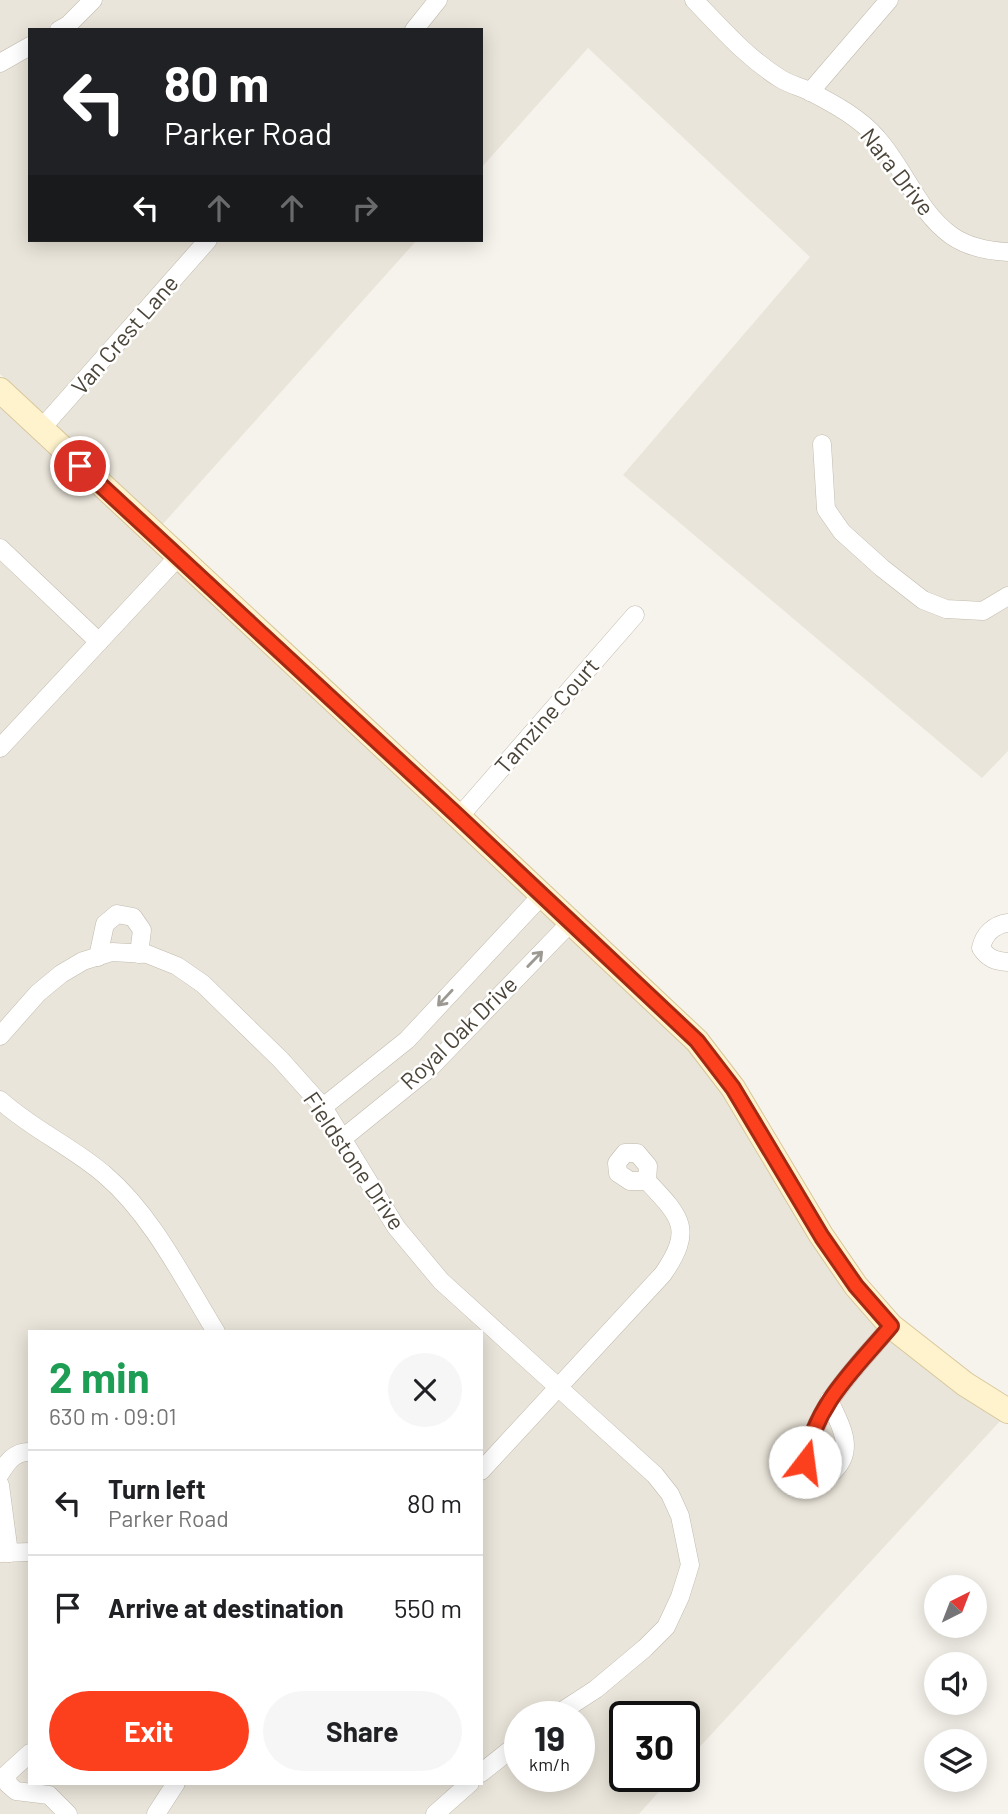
<!DOCTYPE html>
<html lang="en">
<head>
<meta charset="utf-8">
<style>
	body { margin:0; font-family:Barlow,sans-serif; background:#f6f6f6; color:#202124; height:100vh; display:flex; flex-direction:column; font-size:26px; white-space:nowrap }
	* { box-sizing:border-box; margin:0 }
	p { font-size:23px; color:#757577 }
	.icon { flex:none; width:38px; height:38px; fill:none; stroke:currentColor; stroke-width:2; stroke-linecap:round; stroke-linejoin:round }
	.map { position:relative; flex:1; overflow:hidden }
	.drawer { position:absolute; left:28px; top:1330px; width:455px; height:455px; display:flex; flex-direction:column; background:#fff; border-radius:0px; box-shadow:0 4px 18px #0003 }
	.drawer>* { flex:none }
	.hud { position:absolute; left:28px; top:28px; width:455px; height:214px; border-radius:0px; box-shadow:0 4px 18px #0003; background:#202124; color:#fff; overflow:hidden }
	.needle { width:46px; rotate:42deg }
	.buttons { position:absolute; left:924px; top:1575px; display:grid; gap:14px }
	.buttons a { display:grid; place-items:center; width:63px; height:63px; border-radius:50%; background:#fff; box-shadow:0 4px 18px #0003; font-size:35px }
	.speed { position:absolute; left:504px; top:1701px; display:flex; gap:14px; font-size:35px; font-weight:700; text-align:center }
	.speed>* { display:grid; place-content:center; width:91px; height:91px; border-radius:50%; background:#fff; box-shadow:0 4px 18px #0003; line-height:1 }
	.speed small { font-size:18px; font-weight:400 }
	.speed .limit { border:4px solid #111; border-radius:10px; background:#fff; color:#111 }
	.pin { position:absolute; display:grid; place-items:center; width:60px; height:60px; color:#fff; margin:-30px; border:4px solid #fff; border-radius:50%; box-shadow:0 2px 7px #0007 }
	.me { position:absolute; width:77px; margin:-38px; rotate:15deg; stroke-linejoin:round; filter:drop-shadow(0 0 5px #0008) }
	.turn { display:flex; align-items:center; gap:24px; height:147px; padding:0 21px; font-size:32px }
	.turn .icon { width:91px; height:91px; stroke-width:2.5 }
	.turn b { display:block; font-size:49px; line-height:60px }
	.lanes { display:flex; align-items:center; height:66px; padding:0 21px; background:#0003; justify-content:center; gap:35px; direction:ltr }
	.lanes .off { opacity:.35 }
	.round { display:grid; place-items:center; flex:none; width:74px; height:74px; border-radius:37px; background:#f6f6f6 }
	.head { display:flex; align-items:center; justify-content:space-between; height:119px; padding:0 21px }
	h1 { font-size:42px; font-weight:700; line-height:52px; color:#1e9e55 }
	.action { display:flex; gap:14px; margin-top:auto; padding:14px 21px }
	.action a { flex:1; height:80px; border-radius:42px; background:#fc3f1d; color:#fff; font-size:28px; font-weight:700; line-height:80px; text-align:center }
	.action a+a { background:#f6f6f6; color:#202124 }
	ul { padding:0; list-style:none }
	li { display:flex; align-items:center; gap:21px; height:105px; padding:0 21px; border-top:2px solid #e0e0e0 }
	li div { flex:1 }
	li b { display:block; font-size:26px }
	li em { font-style:normal }
	.map>svg:first-child { display:block }
	.residential { fill:#eae5da; fill-rule:evenodd }
	.lines { fill:none; stroke-linecap:round; stroke-linejoin:round }
	.street-casing { stroke:#c2bbae; stroke-width:19 }
	.secondary-casing { stroke:#d6c79b; stroke-width:26 }
	.street { stroke:#fff; stroke-width:18 }
	.secondary { stroke:#fff3cd; stroke-width:24 }
	.oneway { stroke:#9c9892 }
	.route-casing { stroke:#a42913; stroke-width:18 }
	.route { stroke:#fc3f1d; stroke-width:12 }
	.labels { text-anchor:middle; stroke-width:5; stroke-linejoin:round; paint-order:stroke }
	.street-label { font-size:23px; fill:#4b4439; stroke:#fff }
</style>
</head>
<body>
<div class="map">
<svg width="1008" height="1814" viewBox="0 0 1008 1814">
	<rect width="100%" height="100%" fill="#f6f3ec"/>
	<g class="residential">
		<path d="M0,0H1008V751L982,778L623,475L810,257L588,48L481,168V30H30V240H417L162,525L0,374Z"/>
		<path d="M0,402L699,1058L839,1281L1002,1419L684,1764V1717H625V1776H673L639,1814H0ZM30,1332H481V1783H30ZM520,1717H579V1776H520Z"/>
	</g>
	<g class="lines">
		<g class="street-casing">
			<g id="street">
				<path d="M694,0C722,29 747,58 781,79C791,85 801,87 811,92C834,104 860,118 877,138C905,169 917,211 952,236C968,247 989,251 1008,252"/>
				<path d="M59,30L68,25L93,0"/>
				<path d="M414,30L438,0"/>
				<path d="M0,63L30,46"/>
				<path d="M810,92L889,0"/>
				<path d="M41,429L208,240"/>
				<path d="M822,444L826,509L842,532L882,568L923,600L946,609L983,611L1008,596"/>
				<path d="M0,548L99,642"/>
				<path d="M0,748L178,557"/>
				<path d="M459,817L635,615"/>
				<path d="M1008,923C994,925 984,934 981,948C988,959 996,961 1008,962"/>
				<path d="M98,957L105,924L117,914L133,917L142,930L139,954"/>
				<path d="M0,1036L38,993L61,974L83,961L112,952L147,954L177,966L203,984L281,1060L323,1107L396,1227L441,1281L655,1475L670,1494L680,1516L690,1565L680,1597L666,1627L645,1648L596,1689L553,1717"/>
				<path d="M0,1100C33,1130 73,1147 105,1175C152,1215 184,1280 216,1332"/>
				<path d="M323,1107L407,1040L542,895"/>
				<path d="M342,1139L431,1067L571,922"/>
				<path d="M829,1400C841,1427 858,1452 829,1475L814,1473L805,1462C815,1405 855,1369 891,1326"/>
				<path d="M481,1471L663,1274C694,1229 681,1217 647,1181L648,1166L637,1153H625L617,1163L618,1173L630,1181H647"/>
				<path d="M0,1474C7,1462 15,1451 30,1452"/>
				<path d="M0,1485L9,1553"/>
				<path d="M0,1553L30,1552"/>
				<path d="M30,1753L7,1774L8,1784L16,1791L49,1795L68,1814"/>
				<path d="M481,1773L520,1742"/>
				<path d="M156,1814L176,1783"/>
				<path d="M435,1814L470,1783"/>
			</g>
		</g>
		<g class="secondary-casing">
			<path id="secondary" d="M0,390L459,817L697,1041L733,1088L821,1235L856,1286L891,1326L965,1384L1008,1411"/>
		</g>
		<use href="#street" class="street"/>
		<use href="#secondary" class="secondary"/>
	</g>
	<defs><path id="oneway-shaft" d="M-6 0H5M1.5-3L5.5 0L1.5 3" fill="none" stroke-width="1.6" stroke-linecap="round" stroke-linejoin="round" transform="scale(1.75)"/></defs>
	<g class="oneway">
		<use href="#oneway-shaft" transform="translate(535 959) rotate(-46)"/>
		<use href="#oneway-shaft" transform="translate(445 998) rotate(133)"/>
	</g>
	<g class="lines">
		<g class="route-casing">
			<path id="route" d="M80,466L459,817L697,1041L733,1088L822,1237L856,1286L891,1326C855,1369 815,1404 805,1462"/>
		</g>
		<use href="#route" class="route"/>
	</g>
	<g class="labels">
		<g class="street-label">
			<text transform="translate(897 172) rotate(52)" y="8">Nara Drive</text>
			<text transform="translate(125 335) rotate(-49)" y="8">Van Crest Lane</text>
			<text transform="translate(547 716) rotate(-49)" y="8">Tamzine Court</text>
			<text transform="translate(459 1033) rotate(-44)" y="8">Royal Oak Drive</text>
			<text transform="translate(354 1161) rotate(56)" y="8">Fieldstone Drive</text>
		</g>
	</g>
</svg>
<div class="buttons">
<a><svg class="needle" viewBox="-14 -14 28 28"><path d="M0-13l5 13h-10z" fill="#e53935"/><path d="M0 13l5-13h-10z" fill="#757577"/></svg></a>
<a><svg class="icon" aria-label="sound" viewBox="0 0 24 24"><path d="M4 9h4l5-4v14l-5-4H4zM17 9q2 3 0 6"/></svg></a>
<a><svg class="icon" aria-label="layers" viewBox="0 0 24 24"><path d="M12 4l9 5-9 5-9-5zM3 14l9 5 9-5"/></svg></a>
</div>
<div class="speed"><div>19<small>km/h</small></div><div class="limit">30</div></div>
<div class="pin" style="left:80px;top:466px;background:#d93025"><svg class="icon" aria-label="arrive" viewBox="0 0 24 24"><path d="M6 21V4h12l-3 4 3 4H6"/></svg></div>
<svg class="me" style="left:805px;top:1462px" viewBox="-20 -20 40 40"><circle r="19" fill="#fff"/><path d="M0-13L10 11 0 6-10 11z" fill="#fc3f1d"/></svg>
<div class="hud">
<div class="turn"><svg class="icon" aria-label="left" viewBox="0 0 24 24"><path d="M17 20v-9H6M10 6l-5 5 5 5"/></svg><div><b>80 m</b>Parker Road</div></div>
<div class="lanes"><svg class="icon" aria-label="left" viewBox="0 0 24 24"><path d="M17 20v-9H6M10 6l-5 5 5 5"/></svg><svg class="icon off" aria-label="ahead" viewBox="0 0 24 24"><path d="M12 20V5M6 11l6-6 6 6"/></svg><svg class="icon off" aria-label="ahead" viewBox="0 0 24 24"><path d="M12 20V5M6 11l6-6 6 6"/></svg><svg class="icon off" aria-label="right" viewBox="0 0 24 24"><path d="M7 20v-9h11M14 6l5 5-5 5"/></svg></div>
</div>
<section class="drawer">
<div class="head"><div><h1>2 min</h1><p>630 m · 09:01</p></div><a class="round"><svg class="icon" aria-label="close" viewBox="0 0 24 24"><path d="M6 6l12 12M18 6L6 18"/></svg></a></div>
<ul>
<li><svg class="icon" aria-label="left" viewBox="0 0 24 24"><path d="M17 20v-9H6M10 6l-5 5 5 5"/></svg><div><b>Turn left</b><p>Parker Road</p></div><em>80 m</em></li>
<li><svg class="icon" aria-label="arrive" viewBox="0 0 24 24"><path d="M6 21V4h12l-3 4 3 4H6"/></svg><div><b>Arrive at destination</b></div><em>550 m</em></li>
</ul>
<div class="action"><a>Exit</a><a>Share</a></div>
</section>
</div>
</body>
</html>
